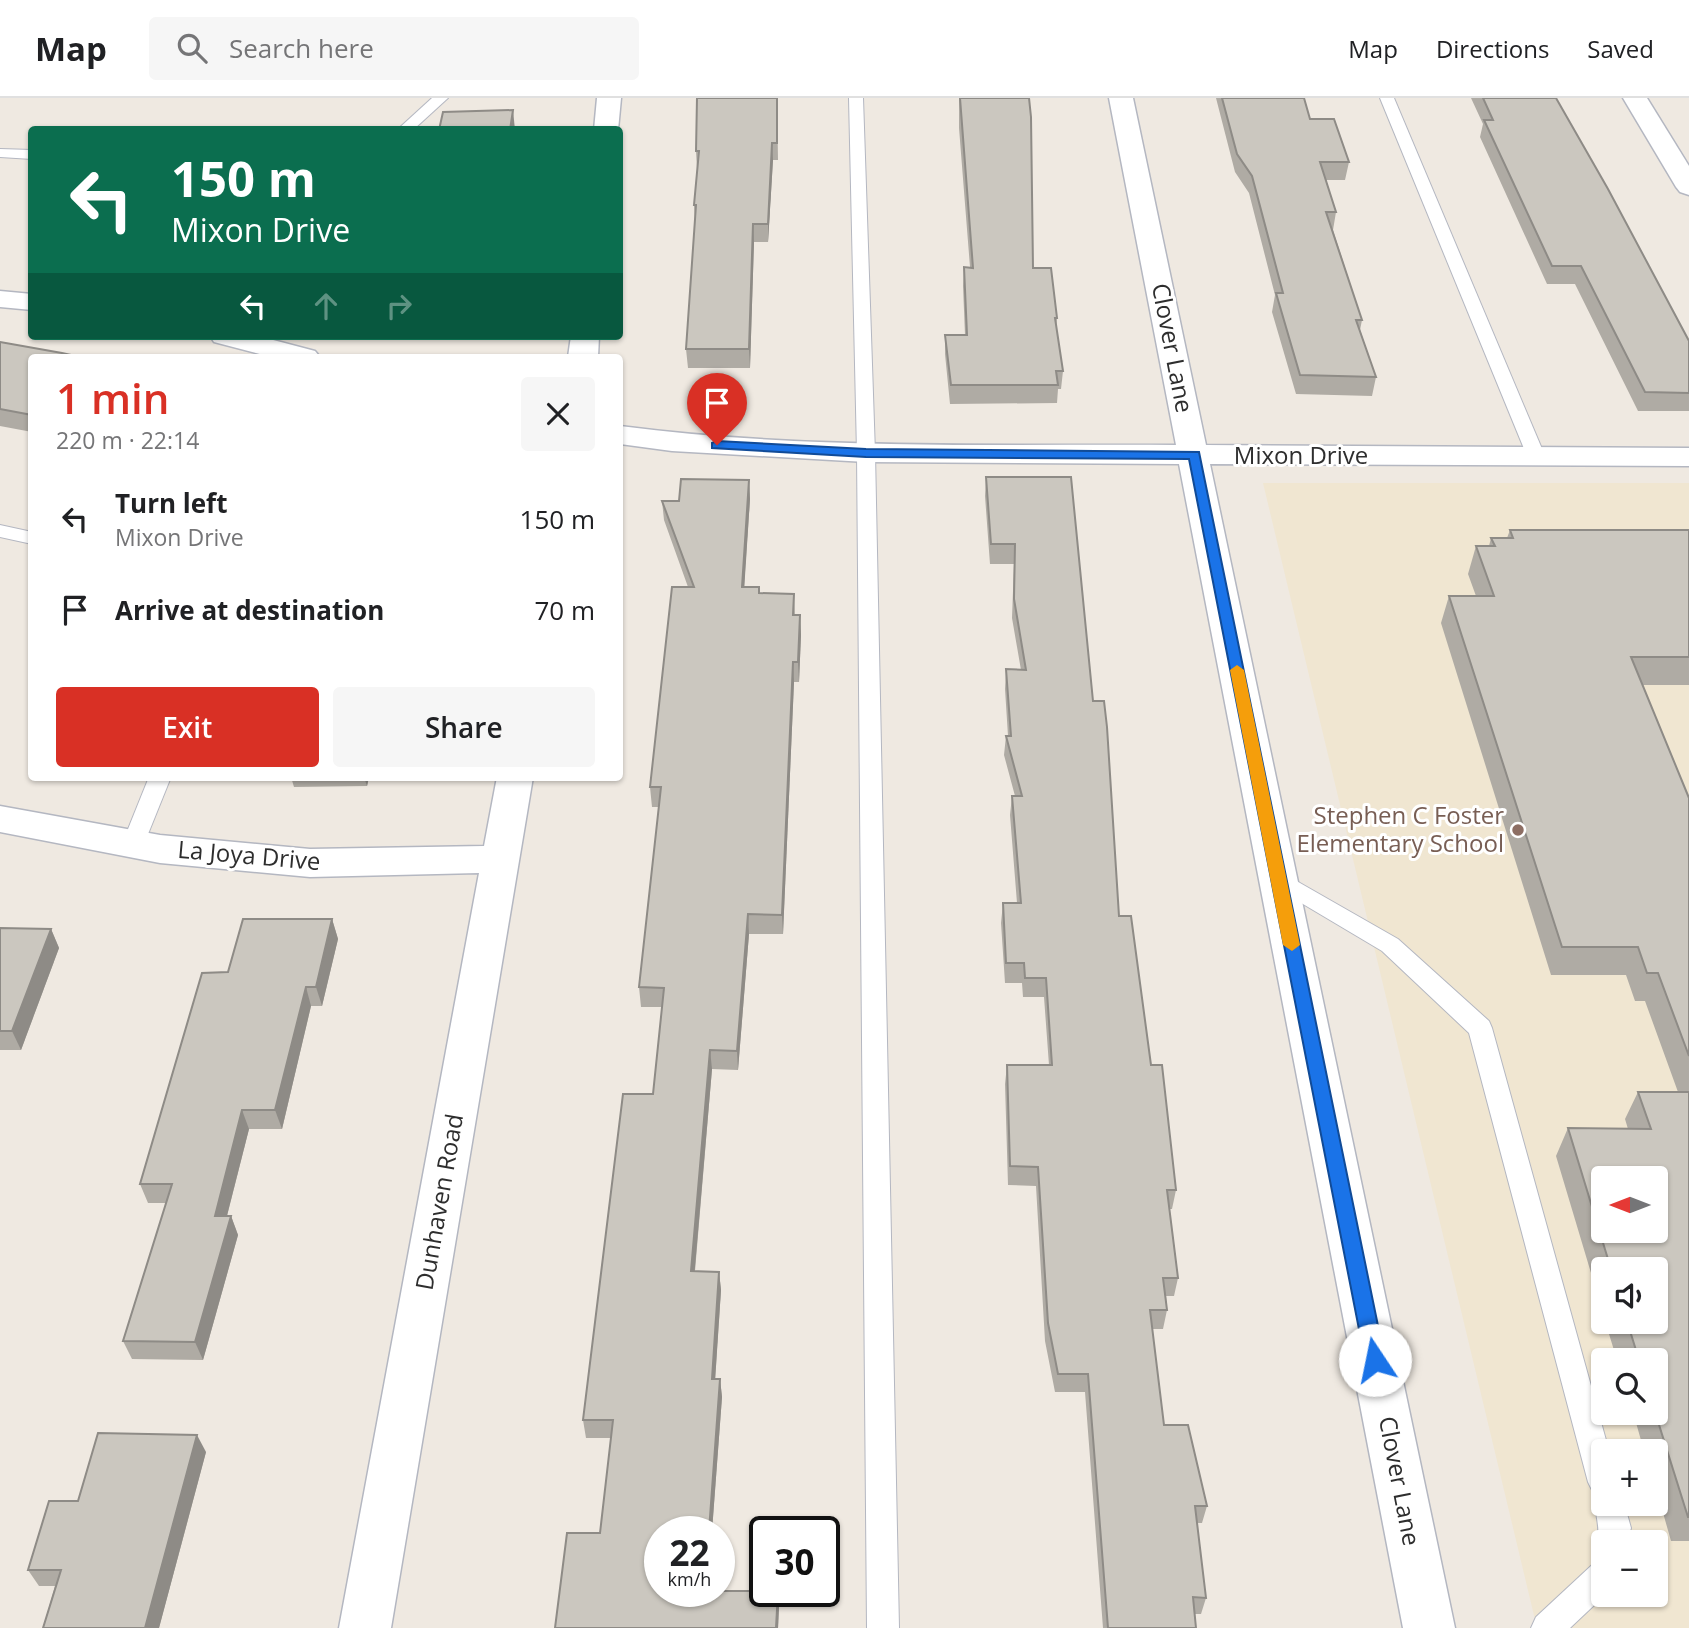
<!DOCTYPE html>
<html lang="en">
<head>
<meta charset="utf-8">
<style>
	body { margin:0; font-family:"Open Sans",sans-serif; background:#f6f6f6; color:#202124; height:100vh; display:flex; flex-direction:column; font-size:26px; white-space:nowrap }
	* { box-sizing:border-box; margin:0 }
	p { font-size:23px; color:#757577 }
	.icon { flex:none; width:38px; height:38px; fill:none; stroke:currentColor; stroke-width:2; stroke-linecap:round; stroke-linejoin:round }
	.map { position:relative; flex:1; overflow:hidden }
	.drawer { position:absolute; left:28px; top:256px; width:595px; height:427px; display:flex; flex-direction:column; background:#fff; border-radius:7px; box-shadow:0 2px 5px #0004 }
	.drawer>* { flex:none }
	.banner { position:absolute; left:28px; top:28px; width:595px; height:214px; border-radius:7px; box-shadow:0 2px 5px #0004; background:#0b6e4f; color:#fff; overflow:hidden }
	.needle { width:46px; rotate:270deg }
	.controls { position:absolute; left:1591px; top:1068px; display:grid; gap:14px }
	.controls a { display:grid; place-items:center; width:77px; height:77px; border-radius:7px; background:#fff; box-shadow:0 2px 5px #0004; font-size:35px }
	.speed { position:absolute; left:644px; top:1418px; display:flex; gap:14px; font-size:35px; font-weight:700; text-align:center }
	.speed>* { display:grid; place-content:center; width:91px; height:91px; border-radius:50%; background:#fff; box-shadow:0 2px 5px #0004; line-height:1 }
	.speed small { font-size:18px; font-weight:400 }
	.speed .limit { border:4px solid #111; border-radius:10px; background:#fff; color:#111 }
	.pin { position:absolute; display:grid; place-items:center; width:60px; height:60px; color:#fff; margin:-72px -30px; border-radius:50% 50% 50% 0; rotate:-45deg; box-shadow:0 0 7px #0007 }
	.pin .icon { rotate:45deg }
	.me { position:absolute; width:77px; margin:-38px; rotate:349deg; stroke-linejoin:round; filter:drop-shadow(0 0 5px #0008) }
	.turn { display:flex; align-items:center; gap:24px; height:147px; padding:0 28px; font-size:32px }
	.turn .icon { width:91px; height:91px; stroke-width:2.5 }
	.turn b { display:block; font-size:49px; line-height:60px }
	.lanes { display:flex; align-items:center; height:66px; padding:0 28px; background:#0003; justify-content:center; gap:35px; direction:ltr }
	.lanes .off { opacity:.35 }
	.round { display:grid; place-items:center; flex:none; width:74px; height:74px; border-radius:7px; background:#f6f6f6 }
	.summary { display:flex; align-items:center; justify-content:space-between; height:119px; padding:0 28px }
	h1 { font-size:42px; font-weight:600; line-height:52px; color:#d93025 }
	.primary-button { display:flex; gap:14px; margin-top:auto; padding:14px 28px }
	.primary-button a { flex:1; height:80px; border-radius:7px; background:#d93025; color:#fff; font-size:28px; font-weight:600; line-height:80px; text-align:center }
	.primary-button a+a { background:#f6f6f6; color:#202124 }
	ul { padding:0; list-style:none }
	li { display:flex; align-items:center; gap:21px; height:91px; padding:0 28px }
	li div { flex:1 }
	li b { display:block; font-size:26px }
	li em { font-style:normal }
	header { display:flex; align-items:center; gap:42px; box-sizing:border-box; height:98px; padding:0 35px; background:#fff; border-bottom:2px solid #e0e0e0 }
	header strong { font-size:33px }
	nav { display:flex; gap:38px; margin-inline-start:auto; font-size:24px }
	.search { width:490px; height:63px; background:#f6f6f6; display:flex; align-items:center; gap:18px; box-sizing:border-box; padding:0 24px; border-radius:7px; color:#757577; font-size:26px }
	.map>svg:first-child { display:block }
	.education { fill:#f0e6d1; fill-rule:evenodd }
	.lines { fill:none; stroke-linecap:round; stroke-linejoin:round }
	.lane-casing { stroke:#b4b7c1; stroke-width:2 }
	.street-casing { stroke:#b4b7c1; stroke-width:3 }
	.lane { fill:#fff; fill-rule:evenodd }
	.street { fill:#fff; fill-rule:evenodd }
	.wall { fill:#afaba4 }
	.shaded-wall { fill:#8e8b86 }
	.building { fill:#cbc7bf; stroke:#8e8b86; stroke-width:2; fill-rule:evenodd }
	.route { fill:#1a73e8; stroke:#114b97; stroke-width:2 }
	.slow { fill:#f59e0b }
	.education-dot { fill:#8d6e63; stroke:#fff; stroke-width:2.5 }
	.labels { text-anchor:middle; stroke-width:6; stroke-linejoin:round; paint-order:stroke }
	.street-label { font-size:24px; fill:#2e2e2e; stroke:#fff }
	.education-label { font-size:24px; fill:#785e54; stroke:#fff; text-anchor:end }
</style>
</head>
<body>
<header>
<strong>Map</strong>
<div class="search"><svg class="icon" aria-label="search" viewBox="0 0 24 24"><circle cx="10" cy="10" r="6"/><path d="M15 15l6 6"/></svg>Search here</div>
<nav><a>Map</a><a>Directions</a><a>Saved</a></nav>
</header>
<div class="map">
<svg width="1689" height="1530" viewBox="0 0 1689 1530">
	<rect width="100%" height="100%" fill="#efe9e1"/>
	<path class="education" d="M1263,385H1689V1530H1537ZM1603,1080H1656V1132H1603ZM1603,1171H1656V1223H1603ZM1603,1262H1656V1314H1603ZM1603,1353H1656V1405H1603ZM1603,1444H1656V1496H1603Z"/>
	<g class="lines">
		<g class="lane-casing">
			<g id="lane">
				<path d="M432,0H448L413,32H397Z"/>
				<path d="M849,0H863L875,355L899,1530H867L857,355Z"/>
				<path d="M1380,0H1394L1545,358L1542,362L1536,363L1527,358Z"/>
				<path d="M0,51L32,52V61L0,59Z"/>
				<path d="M0,427L32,434V446L0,439Z"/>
				<path d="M149,679H171L144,746L141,752L133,754L125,752L122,746Z"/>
				<path d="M1279,773L1398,841L1489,923L1492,930L1609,1353H1603V1405H1624L1631,1430L1627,1444H1603V1455L1597,1444C1602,1425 1591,1412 1598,1396L1593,1394L1588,1384L1469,935L1382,853L1271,787L1268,781L1271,775Z"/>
				<path d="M1603,1463V1496H1606L1570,1530H1531L1536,1519L1592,1467Z"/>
			</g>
		</g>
		<g class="street-casing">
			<g id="street">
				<path d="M597,0H621L618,32H594Z"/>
				<path d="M1109,0H1133L1206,347L1689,350V368L1210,366L1455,1530H1403L1179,366L866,364L672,353L620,346V328C804,352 991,346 1176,347Z"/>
				<path d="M1623,0H1647L1689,68V97L1680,94L1676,89Z"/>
				<path d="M0,193L32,196V212L0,209Z"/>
				<path d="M210,238H258L315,253L320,259H271L214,244Z"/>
				<path d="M571,238H599L598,259H568Z"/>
				<path d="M497,679H533L391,1530H339L479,775L310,779L160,765L0,734V708L160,737L310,751L484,748Z"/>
			</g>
		</g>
		<use href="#lane" class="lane"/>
		<use href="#street" class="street"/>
	</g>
	<g class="wall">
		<path d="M777,0L778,62H773L768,144H754L750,270H688L686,251L695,124L694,107L697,71L696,53Z"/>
		<path d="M959,0H1029L1033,170L1057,220L1056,230L1063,273L1061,291H1058L1057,305L950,306L945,256V237H965L963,188L964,169H970L959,30Z"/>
		<path d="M1216,0H1304L1310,21L1349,64L1345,82H1326L1336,114L1333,132L1362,222L1360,232L1376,279L1372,298L1296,296L1272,214L1275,197L1249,95L1235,74Z"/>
		<path d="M1471,0H1556L1689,243V313H1638L1575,186H1547L1480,39L1483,26Z"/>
		<path d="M0,244L32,259V334L0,328Z"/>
		<path d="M986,379L1093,603L1119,818L1176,1092L1172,1111H1169L1178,1180L1174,1198H1166L1167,1212L1163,1231H1152L1164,1327L1207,1408L1202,1425H1197L1206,1500L1201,1516H1195L1196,1530H1103L1085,1294H1055L1045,1243L1036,1088L1008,1087L1005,986L1007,967H1049L1044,899H1023L1022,885H1005L1001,825L1003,805H1017L1010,717L1012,698H1015L1004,657L1006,638H1008L1005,591L1006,571L1021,572L1012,520L1014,466H990L985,398Z"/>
		<path d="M681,381L749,382L750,401L744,489H759V495L794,496L795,517H800L801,537L799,584H794L783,836H749L738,972L712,971L695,1173L719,1174L721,1192L715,1281H720L722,1299L712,1433H660V1493H778L779,1509L778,1530H555L567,1435H600L611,1340H586L583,1322L623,996H653L662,909H641L639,889L659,709H652L650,689L672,489H688L664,422L662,403H679Z"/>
		<path d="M1510,432H1689V587H1642L1689,700V1443H1671L1656,1390V1353H1644L1633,1314H1656V1262H1617L1605,1223H1656V1171H1603V1215L1556,1058L1568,1030L1628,1031L1625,1021L1638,994H1678L1645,903H1635L1626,877H1551L1441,525L1449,498H1476L1468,476L1476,448H1489L1491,440H1507Z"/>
		<path d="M291,679H369L367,688L294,689Z"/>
		<path d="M332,821L338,841L322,908H311L282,1031H249L227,1118H231L238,1137L203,1262L132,1261L123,1243L166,1105H148L140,1086L228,874Z"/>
		<path d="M0,830L51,831L59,850L21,952H0Z"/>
		<path d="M206,1354L159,1530H43L55,1488H39L28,1472L78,1403Z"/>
	</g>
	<g class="shaded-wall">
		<path d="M513,12L515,32H510Z"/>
		<path d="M772,45L773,62L768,144V126Z"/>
		<path d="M753,126L754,144L750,270L749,251Z"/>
		<path d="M749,382L750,401L743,509L742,489Z"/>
		<path d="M800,517L801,537L799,584L798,564Z"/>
		<path d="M793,564L794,584L783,836L782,817Z"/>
		<path d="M364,679H369L367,688Z"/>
		<path d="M748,816L749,836L738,972L737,953Z"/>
		<path d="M332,821L338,841L322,908L316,889Z"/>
		<path d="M51,831L59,850L21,952L12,933Z"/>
		<path d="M306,889L311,908L282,1031L275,1012Z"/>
		<path d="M710,952L712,971L693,1192L691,1173Z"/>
		<path d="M242,1012L249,1031L222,1137L215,1118Z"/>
		<path d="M231,1118L238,1137L203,1262L195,1244Z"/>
		<path d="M719,1174L721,1192L714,1299L712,1281Z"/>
		<path d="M720,1281L722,1299L712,1433H709Z"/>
		<path d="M197,1337L206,1354L159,1530H145Z"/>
		<path d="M778,1493L779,1509L778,1530H776Z"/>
	</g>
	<g class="building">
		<path d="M697,0H777V45H772L768,126H753L749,251H686L696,107H694L699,53H696Z"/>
		<path d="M960,0H1029L1031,19L1033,170H1051L1057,220H1055L1063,273H1056L1058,287H951L945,237H967L964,169L973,170Z"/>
		<path d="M1222,0H1304L1310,21H1334L1349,64H1320L1336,114H1326L1362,222H1356L1376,279L1300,277L1276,195H1283L1252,78L1237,56Z"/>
		<path d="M1483,0H1556L1608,91L1689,243V295L1645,294L1581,168H1552L1484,22H1493Z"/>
		<path d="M513,12L510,32H439L443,14Z"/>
		<path d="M0,244L62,255L80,259H32V317L0,311Z"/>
		<path d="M986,379H1071L1093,603H1104L1107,629L1119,818H1131L1151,967H1162L1176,1092H1167L1178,1180H1163L1167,1212H1150L1164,1327H1188L1207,1408H1195L1206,1500L1193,1499L1196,1530H1108L1088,1276H1058L1048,1225L1038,1069L1010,1068L1007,967H1052L1046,880H1025L1024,865H1006L1003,805H1021L1012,698H1022L1006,638H1011L1006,571L1026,572L1014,501L1015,446H991Z"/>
		<path d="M681,381L749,382L742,489H759V495L794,496L793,517H800L798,564H793L782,817L748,816L737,953L710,952L691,1173L719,1174L712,1281H720L709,1433H660V1493H778L776,1530H555L567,1435H600L613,1322H583L623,996H653L664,890L639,889L661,689H650L672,489H694L662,403H679Z"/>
		<path d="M1510,432H1689V559H1631L1689,700V958L1658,875H1647L1638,849H1562L1449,498H1494L1476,448H1495L1491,440H1513Z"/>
		<path d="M243,821H332L316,889H306L275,1012H242L215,1118H231L195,1244L123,1243L172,1086H140L202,875L228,874Z"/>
		<path d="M0,830L51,831L12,933H0Z"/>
		<path d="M1638,994H1689V1419H1688L1655,1314L1656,1262H1639L1627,1223H1656V1171H1611L1568,1030L1651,1031ZM1603,1080H1656V1132H1603Z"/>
		<path d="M98,1335L197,1337L145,1530H43L61,1472H28L49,1403H78Z"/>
	</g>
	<path class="route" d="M717,343L866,351L1199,354L1385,1262L1382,1269L1375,1271L1368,1269L1365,1262L1189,361L866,359L712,350V345Z"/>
	<path class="slow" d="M1237,567L1244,572L1300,847L1292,853L1283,847L1230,572Z"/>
	<circle class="education-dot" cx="1518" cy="732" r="7"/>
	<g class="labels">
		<g class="street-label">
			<text transform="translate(1172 250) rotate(79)" y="8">Clover Lane</text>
			<text x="1301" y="366">Mixon Drive</text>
			<text transform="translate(249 758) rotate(5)" y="8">La Joya Drive</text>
			<text transform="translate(440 1104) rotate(-80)" y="8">Dunhaven Road</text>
			<text transform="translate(1399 1383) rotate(79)" y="8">Clover Lane</text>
		</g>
		<g class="education-label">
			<text x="1504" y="726">Stephen C Foster<tspan x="1504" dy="28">Elementary School</tspan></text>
		</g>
	</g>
</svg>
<div class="controls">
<a><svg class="needle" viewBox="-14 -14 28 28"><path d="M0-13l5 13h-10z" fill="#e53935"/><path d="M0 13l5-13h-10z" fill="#757577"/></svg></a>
<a><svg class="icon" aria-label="sound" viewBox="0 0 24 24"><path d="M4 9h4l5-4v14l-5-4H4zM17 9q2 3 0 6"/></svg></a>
<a><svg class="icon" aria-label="search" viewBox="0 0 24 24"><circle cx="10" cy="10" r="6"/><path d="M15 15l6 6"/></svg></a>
<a>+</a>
<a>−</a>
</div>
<div class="speed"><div>22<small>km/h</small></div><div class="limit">30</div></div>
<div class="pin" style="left:717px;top:347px;background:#d93025"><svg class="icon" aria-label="arrive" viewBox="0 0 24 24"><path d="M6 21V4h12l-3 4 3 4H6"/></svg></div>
<svg class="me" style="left:1375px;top:1262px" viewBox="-20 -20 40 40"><circle r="19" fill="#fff"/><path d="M0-13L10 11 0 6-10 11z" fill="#1a73e8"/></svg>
<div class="banner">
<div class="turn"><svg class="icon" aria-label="left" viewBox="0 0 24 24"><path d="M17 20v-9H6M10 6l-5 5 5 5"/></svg><div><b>150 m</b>Mixon Drive</div></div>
<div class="lanes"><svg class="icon" aria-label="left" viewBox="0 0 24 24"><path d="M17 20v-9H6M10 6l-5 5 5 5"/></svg><svg class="icon off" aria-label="ahead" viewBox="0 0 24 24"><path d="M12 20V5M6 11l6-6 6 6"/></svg><svg class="icon off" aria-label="right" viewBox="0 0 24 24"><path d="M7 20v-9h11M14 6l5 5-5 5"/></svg></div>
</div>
<section class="drawer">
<div class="summary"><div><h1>1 min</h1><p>220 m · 22:14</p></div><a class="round"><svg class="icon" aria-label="close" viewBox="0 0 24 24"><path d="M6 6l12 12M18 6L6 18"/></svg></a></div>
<ul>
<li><svg class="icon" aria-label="left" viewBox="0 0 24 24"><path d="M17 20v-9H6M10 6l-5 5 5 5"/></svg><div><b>Turn left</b><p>Mixon Drive</p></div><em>150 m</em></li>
<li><svg class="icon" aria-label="arrive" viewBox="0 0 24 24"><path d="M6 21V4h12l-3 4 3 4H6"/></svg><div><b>Arrive at destination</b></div><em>70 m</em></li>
</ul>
<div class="primary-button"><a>Exit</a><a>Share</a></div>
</section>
</div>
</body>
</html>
